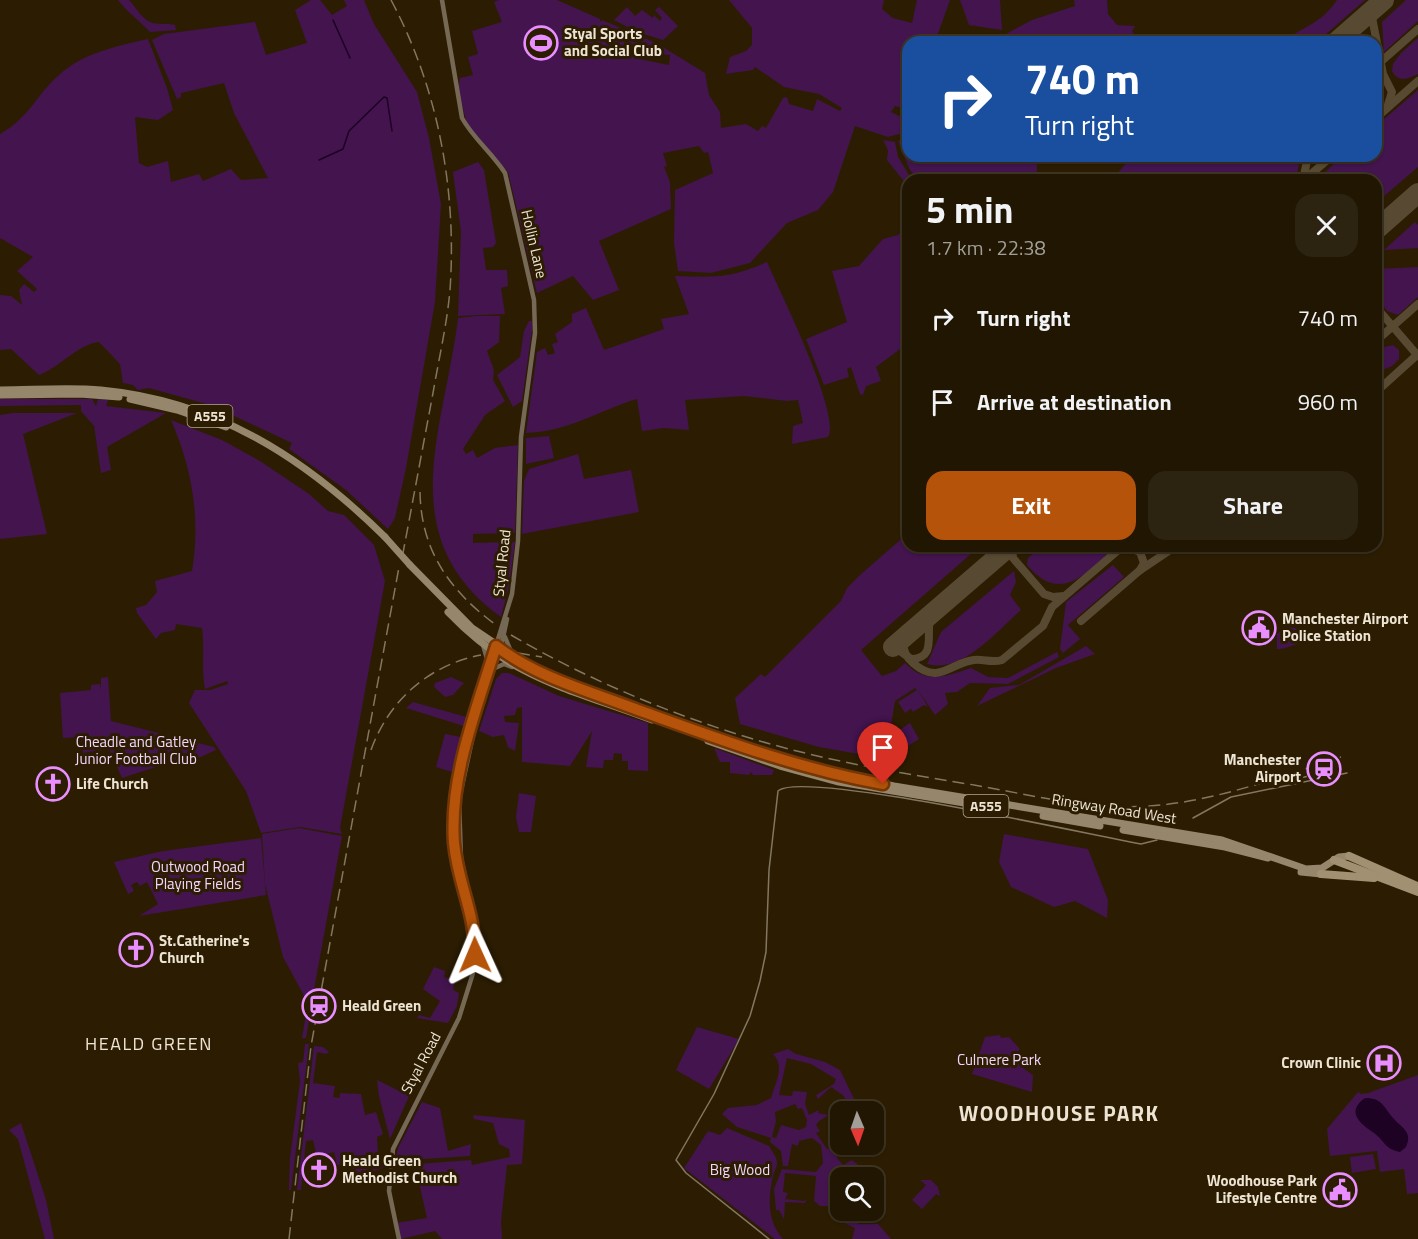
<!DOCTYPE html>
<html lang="en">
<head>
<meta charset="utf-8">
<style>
	body { margin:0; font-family:"Titillium Web",sans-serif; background:#2d2311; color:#f1f3f6; height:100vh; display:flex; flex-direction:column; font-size:22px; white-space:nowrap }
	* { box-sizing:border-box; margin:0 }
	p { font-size:20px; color:#a29f99 }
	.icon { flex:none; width:33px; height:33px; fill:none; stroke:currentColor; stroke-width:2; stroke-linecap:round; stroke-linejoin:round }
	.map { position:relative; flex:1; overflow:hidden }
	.sheet { position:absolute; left:902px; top:174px; width:480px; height:378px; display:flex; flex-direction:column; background:#211602; border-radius:18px; box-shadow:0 2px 4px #0004,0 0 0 2px #3e3524 }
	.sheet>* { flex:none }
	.top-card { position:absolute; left:902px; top:36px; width:480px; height:126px; border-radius:18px; box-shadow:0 2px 4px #0004,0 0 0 2px #3e3524; background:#1a4fa0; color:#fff; overflow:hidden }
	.needle { width:39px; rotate:178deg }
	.controls { position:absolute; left:830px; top:1101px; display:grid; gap:12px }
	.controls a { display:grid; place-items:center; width:54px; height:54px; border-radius:12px; background:#211602; box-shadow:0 2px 4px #0004,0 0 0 2px #3e3524; font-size:30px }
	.pin { position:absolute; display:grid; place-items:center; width:51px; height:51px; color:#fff; margin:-62px -26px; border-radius:50% 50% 50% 0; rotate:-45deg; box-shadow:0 0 6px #0007 }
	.pin .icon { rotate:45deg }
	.me { position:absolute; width:66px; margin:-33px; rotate:359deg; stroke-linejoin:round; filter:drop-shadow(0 0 4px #0008) }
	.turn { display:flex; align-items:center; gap:21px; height:126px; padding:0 24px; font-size:27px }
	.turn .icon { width:78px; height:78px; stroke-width:2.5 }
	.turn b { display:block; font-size:42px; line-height:51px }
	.round { display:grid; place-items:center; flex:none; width:63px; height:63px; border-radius:18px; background:#2d2311 }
	.summary { display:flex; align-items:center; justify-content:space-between; height:102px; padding:0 24px }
	h1 { font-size:36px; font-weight:700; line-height:45px }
	.cta { display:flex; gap:12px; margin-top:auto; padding:12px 24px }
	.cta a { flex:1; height:69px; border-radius:18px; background:#b45309; color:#fff; font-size:24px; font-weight:700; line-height:69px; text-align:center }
	.cta a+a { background:#2d2311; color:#f1f3f6 }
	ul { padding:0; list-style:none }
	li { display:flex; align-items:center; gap:18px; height:84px; padding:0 24px }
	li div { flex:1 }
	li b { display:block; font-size:22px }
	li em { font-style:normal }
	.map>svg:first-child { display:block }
	.green { fill:#43144e; fill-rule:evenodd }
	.water { fill:#1d0223 }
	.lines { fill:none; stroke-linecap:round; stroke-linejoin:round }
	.stream { stroke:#1d0223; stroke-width:1.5 }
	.taxiway { stroke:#584a32; stroke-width:8 }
	.runway { stroke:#584a32; stroke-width:20 }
	.secondary { stroke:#756956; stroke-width:4.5 }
	.trunk { stroke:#96866c; stroke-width:7 }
	.motorway { stroke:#a19072; stroke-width:8 }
	.tram { stroke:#837761; stroke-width:1.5 }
	.rail { stroke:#837761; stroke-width:1.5; stroke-dasharray:12 6; stroke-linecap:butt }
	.trunk-bridge { stroke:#96866c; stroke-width:7 }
	.route-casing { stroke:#753606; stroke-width:15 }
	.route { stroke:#b45309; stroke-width:10 }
	.labels { text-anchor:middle; stroke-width:6; stroke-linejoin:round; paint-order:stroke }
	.shield { fill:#2c1d02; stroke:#b3a895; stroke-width:1.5 }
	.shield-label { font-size:14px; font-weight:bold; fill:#ede4d4 }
	.poi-label { font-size:15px; font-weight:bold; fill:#ede4d4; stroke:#2c1d02; text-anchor:start }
	.street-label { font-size:15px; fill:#ede4d4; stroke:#2c1d02 }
	.park-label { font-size:15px; fill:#f4d6fc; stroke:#2c1d02 }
	.quarter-label { font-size:18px; letter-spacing:1.5px; fill:#ede4d4; stroke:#2c1d02 }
	.district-label { font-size:21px; font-weight:bold; letter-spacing:1.5px; fill:#ede4d4; stroke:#2c1d02 }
</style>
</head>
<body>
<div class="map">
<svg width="1418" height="1239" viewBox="0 0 1418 1239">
	<rect width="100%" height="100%" fill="#2c1d02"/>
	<g class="green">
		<path d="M118,0H129C136,7 140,17 150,22C157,25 167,23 175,25L176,30L150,32C139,20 127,12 118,0Z"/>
		<path d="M311,0H320L332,15L347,6L344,0H364L374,24L417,92L429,138L441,204L435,302L406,468L395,518L388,529L346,490L289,449L292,443L230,414L226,418L212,412L210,405L149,388L138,390L133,385L123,383L120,364L99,342C78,344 59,368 39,375L11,349L0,350V295L11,296L22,305L19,290L24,284L34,292L37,289L17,271L33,257L0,238V134C30,117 36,95 59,75C83,53 117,46 148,39L167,88L173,110L158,120L135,117L139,163L147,167L168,161L171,182L199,174L203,181L231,169L241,180L268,178L234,113L224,83L181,93V97L177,99L152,40L164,34L255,22L266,55L307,43L295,10Z"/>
		<path d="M499,0H557L600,19V22L602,20L656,43L653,58L639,59L669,65L670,55L655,54L658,44L705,73L709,95L720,112L721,128L746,124L758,131L762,126L766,128L783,98L787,97L789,104L813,111L817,99L840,111L842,108L819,94L784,87L755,67L753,70L726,74L730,57L746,51L752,45V28L729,0H884L882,9L893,18L912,23L917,0H950L935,42H908L907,103L902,108L895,106L891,112L901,117L907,132L888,137L855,126L833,192L818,210L787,223L750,263L711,273L678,271L674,243L675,190L713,173L708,152L704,153L699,146L663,153L667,166L664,167L670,182L671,209L599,241L619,290L593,300L573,276L537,293L508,172L467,124L458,89L460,78L473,75L468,57L478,54L472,31L502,22L494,2Z"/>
		<path d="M960,0H1000L1002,30L969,25Z"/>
		<path d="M1074,0H1107L1108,14L1117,25L1135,26L1132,31L1138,42H1007L1006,34L1032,20L1075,6Z"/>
		<path d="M1337,0H1365L1317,42H1282C1304,26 1321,24 1337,0Z"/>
		<path d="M1406,0H1418V21L1384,52L1382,22Z"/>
		<path d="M627,7L635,16L642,10L653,18L654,15L660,21L662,18L655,10L659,7L678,26L663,40L637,32L614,20Z"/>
		<path d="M1418,38V74C1407,79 1399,83 1392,71L1393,64L1401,53Z"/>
		<path d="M1418,90V167L1376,203V180H1317L1342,156H1376V126Z"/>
		<path d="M907,136L908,156H1038L1036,180H917L909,168L898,141Z"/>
		<path d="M883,140L895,142L898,157L912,180H908L907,185L887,160L888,150Z"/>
		<path d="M1132,156H1301L1297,173L1292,180H1112Z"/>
		<path d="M478,162L484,170L496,243L493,247L483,248L486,270H507L508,286L501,288L505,314L458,316L461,232L453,172Z"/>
		<path d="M1415,222L1418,225V248L1384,250Z"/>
		<path d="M907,225V352L904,346L876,367L881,381L866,386L863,395L860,394L851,367L847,369L849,377L824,385L806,339L847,322L832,271L859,266L883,239L898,235Z"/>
		<path d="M767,262C779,290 842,416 828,437L792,444L793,426L803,423L798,400L787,401L744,396L685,400L689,430L664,428L642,431L637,399C598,411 567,432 526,433L537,352L545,348L548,355L555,353L552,344L558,342L555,334L572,322V314L586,308L604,350L664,329L661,319L689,314L675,276C716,277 729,279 767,262Z"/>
		<path d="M1418,267V297L1398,315L1387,311L1376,297V269Z"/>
		<path d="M476,316H500L499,342L487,351L494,370L493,380L505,401L485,415L463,449L466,454L473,450L477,458L495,448L518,445L515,533L473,534V543L515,542L509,586L501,617C390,537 445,428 458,318Z"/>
		<path d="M529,321H532V330L522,401L513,407L497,375L520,357L524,331Z"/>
		<path d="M1393,345L1399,350V359L1392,366L1376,373V349Z"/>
		<path d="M0,399H92L96,406L98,399L108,400L106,406L166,413L107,447L111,470L101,473L94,426L81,411V405L0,406Z"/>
		<path d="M13,413H77L23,434L47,534L0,539V415Z"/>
		<path d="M171,420L222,440L260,461L309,494L328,511L344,515L374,545L385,581L340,828L342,834L300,827L261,833L246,791L189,703L195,690H210L228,684L227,681L205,689C201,668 205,648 202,628L176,624L175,630L161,633L156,639L137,613L136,608L146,605L157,592L155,581L192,571C201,519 192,468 171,420Z"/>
		<path d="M549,436L554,458L526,464V438Z"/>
		<path d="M578,454L584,479L631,470L639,512L522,534L524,481L529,469Z"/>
		<path d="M907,534L908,546H980L861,650L882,676L896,671L905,663C926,685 946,676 971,668L988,677L1008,678L1057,652L1059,657L1008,684L970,683L957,692L945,693L948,704L935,715L918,690L928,707L924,705L913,712L911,709L905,713L898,702L917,690L915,688L895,701L887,750L891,757L887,759L819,747L740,724L735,698L761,674L765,677L841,601L847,588L860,575Z"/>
		<path d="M1042,546H1117C1087,572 1061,606 1027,565L1028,558Z"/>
		<path d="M1113,565L1124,577L1068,625L1080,639L1063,653L1060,649L1066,602Z"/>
		<path d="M1014,571L1016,582L1010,595L1021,610C997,631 962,674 927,664L941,632Z"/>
		<path d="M1286,627L1295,628L1305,637V642C1295,643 1286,650 1277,649V634Z"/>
		<path d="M1086,646L1095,654L1056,668L977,706L990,688L1019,685Z"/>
		<path d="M502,673H509L559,696L648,723V771L628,770V761H622V754L614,753L613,760H604L603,768L586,767L592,731L570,766L522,762V707L517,708L515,715L504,716L505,722L519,723L515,751L508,747L504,735L493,737L479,731L496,679Z"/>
		<path d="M108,677L111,721L214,747L216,750L192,761L168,763L122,778L109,749L83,753L81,737L63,738L60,693L91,690V685L100,684L101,690V678Z"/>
		<path d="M451,677L464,683L453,695L445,697L434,687L435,683Z"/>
		<path d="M413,702L470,718L467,727L406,708Z"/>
		<path d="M910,723L919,739L894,755L890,748L892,735Z"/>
		<path d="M445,734L461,737L452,772L436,767Z"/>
		<path d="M744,743L843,769L887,777C870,789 766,752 744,743Z"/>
		<path d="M714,748L774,770L772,775H753L751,772L749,775L730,773V762H720Z"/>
		<path d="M519,793L536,796L531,832H519L516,817Z"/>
		<path d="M299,828L342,836L311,1006V1020H309L306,1038H302L308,1003L283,957L265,884L262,834Z"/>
		<path d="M1004,834L1088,849L1108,900L1107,918L1075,901L1054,907L1011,887L999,862Z"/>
		<path d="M261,838L266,895L139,916L158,904L147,882L140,886L137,882L131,885L134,891L128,894L114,862L163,851Z"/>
		<path d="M434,967L445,971L444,977L455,980L453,990L459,993L457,1006L448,1023L417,1018L419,1015L430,1018L440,1001L423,989Z"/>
		<path d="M697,1027L739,1039L709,1089L676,1070Z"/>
		<path d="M1000,1035L1001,1038L1009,1037L1019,1048L1020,1066L1033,1075L1032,1092L972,1074L985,1037Z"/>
		<path d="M305,1044H309L291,1190H289L290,1158L300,1081L298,1063L303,1062Z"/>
		<path d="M314,1046L323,1047L329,1052L326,1054L317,1052L313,1083L335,1086L333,1097L340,1098V1093L361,1094L365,1115L376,1112L383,1134L377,1137L378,1154H383V1168L352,1178L349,1163L337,1165L334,1152L323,1155L322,1152L316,1153L313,1140L306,1141L301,1190H297Z"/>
		<path d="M788,1049L796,1054L825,1062L840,1070L860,1111H854L847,1104L819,1121L816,1125L820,1131L816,1133L827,1149L840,1143L855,1145L839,1152L837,1158L843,1165L852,1160L867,1172L865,1174L846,1171L845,1177L840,1178L836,1198L829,1206H820L814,1201L816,1176L785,1173L783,1192L788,1193L785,1199L804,1201L806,1199L805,1203L785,1202L784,1219L779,1210H776L774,1189L782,1169L816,1172L823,1163L821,1145L812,1138L799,1141L798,1146L792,1144L788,1166H783L781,1151L770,1142L771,1138L737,1127L722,1114L728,1108L757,1105L771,1098C776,1081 785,1066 773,1054ZM787,1058L811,1064L836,1079L834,1084L816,1095L818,1099L831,1087L844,1096L846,1102L828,1115L818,1113L819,1110L809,1115L805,1104L807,1092L793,1091L792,1096L779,1095ZM795,1104L798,1109L802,1108L807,1120L806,1127L799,1130L781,1125L776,1138L772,1137L776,1121L775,1112Z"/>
		<path d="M1418,1075V1193L1407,1194L1404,1169L1380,1172L1377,1151L1330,1156L1327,1129L1358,1092L1361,1094L1368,1093Z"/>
		<path d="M377,1080L409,1096L390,1139L379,1096Z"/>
		<path d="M422,1102L440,1108L448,1151L471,1144L470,1156L423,1159L394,1165L398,1148Z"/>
		<path d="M473,1115L525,1120L522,1164L507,1165L501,1221L502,1239H442L435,1231L401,1239L396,1223L427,1218L419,1183L424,1182L417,1164L471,1160L472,1165L510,1157L509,1149L499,1144L493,1123L474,1119Z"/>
		<path d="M21,1123L46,1200L54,1239H45L18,1139L9,1130Z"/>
		<path d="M727,1128L769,1146C772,1151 777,1157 777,1163C777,1167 774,1172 773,1176C768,1197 767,1222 783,1239H775L684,1168L708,1131L720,1135Z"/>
		<path d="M1373,1154L1376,1169L1352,1173L1350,1157Z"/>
		<path d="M920,1180H931L938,1187L940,1196L936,1194L922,1209L912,1200L926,1185Z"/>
		<path d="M841,1213L859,1224H878L891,1239H852L855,1228L836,1219Z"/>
	</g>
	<path class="water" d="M1365,1098C1383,1098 1383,1107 1394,1119C1402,1128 1413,1132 1406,1147L1400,1152C1383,1148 1387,1143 1374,1133C1361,1124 1345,1112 1365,1098Z"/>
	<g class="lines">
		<g class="stream">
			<path d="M333,20L350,58"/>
			<path d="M319,160L343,149L349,131L384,97L387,98L392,131"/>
		</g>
		<g class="taxiway">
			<path d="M1380,0L1370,7L1383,74L1392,92L1387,108"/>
			<path d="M1333,42L1373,10"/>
			<path d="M1376,66L1418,29"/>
			<path d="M1376,118L1418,81"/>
			<path d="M1303,180L1308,156"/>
			<path d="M1304,180L1332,156"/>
			<path d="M1407,202L1418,195"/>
			<path d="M1376,307L1418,356"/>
			<path d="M1376,341L1418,304"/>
			<path d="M1376,392L1418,354"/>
			<path d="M1012,546L1013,558L1044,594L1053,597L1064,596"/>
			<path d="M1120,549L1129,547L1140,552L1144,563L1140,570"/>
			<path d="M1081,621L1139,571L1176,546"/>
			<path d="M919,624L906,628L898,637L900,651L911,659C941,658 921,627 934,611"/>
			<path d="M911,631L903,642C903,651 906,657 913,663C939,686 951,662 974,660C984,659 992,663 1002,660L1043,626L1052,607L1123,546"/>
		</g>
		<g class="runway">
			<path d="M1336,42L1384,0"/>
			<path d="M1376,230L1418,193"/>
			<path d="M893,647L1010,546"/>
		</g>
		<g class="secondary">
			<path d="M442,0L462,118C473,138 492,153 505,173L534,300L535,333L521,437L518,541L512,594L465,746L454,799L456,858L464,893L468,898"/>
			<path d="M505,637L512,654"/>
			<path d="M483,645L489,666"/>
			<path d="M495,668L504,664L512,667"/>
			<path d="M491,673L499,656L507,619"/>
			<path d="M399,1239L389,1191L393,1149L459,1018L473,973L475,926L461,857L459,800L479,708"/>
		</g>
		<g class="trunk">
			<path d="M0,390C33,390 68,387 101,390C216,401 304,457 385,537"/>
			<path d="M0,395L80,394L119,397"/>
			<path d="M130,399L177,410L226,427"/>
			<path d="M410,565L472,628L538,672L577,689L791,764L894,786L1222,840L1306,869L1322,868L1339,857L1349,856"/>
			<path d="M448,612C514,681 568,688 652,720"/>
			<path d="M708,741L780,766L839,782L982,806"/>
			<path d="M1043,816L1100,826"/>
			<path d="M1123,830L1225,847L1268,858"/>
			<path d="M1301,872L1321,874"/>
		</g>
		<g class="motorway">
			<path d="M1349,856L1417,886"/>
			<path d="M1334,860L1418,892"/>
			<path d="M1321,874L1374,878"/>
		</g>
		<g class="tram">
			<path d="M1193,818L1231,797L1347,773"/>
			<path d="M769,1239L686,1173L676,1160L714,1094L750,1016L760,981L766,952L769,870L778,791C801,769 1094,836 1141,844L1157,840"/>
		</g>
		<g class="rail">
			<path d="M391,0C438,88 457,190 450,290C447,324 439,358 433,393C423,446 413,500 403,553"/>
			<path d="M420,492C421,551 450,591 496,625"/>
			<path d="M511,635C600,687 708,730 809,754C863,767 919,776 974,785C1031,795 1090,810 1149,806C1213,802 1280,777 1341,757"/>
			<path d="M518,653L542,657"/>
			<path d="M371,750C389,700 429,665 481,655"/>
			<path d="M1295,779L1339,770"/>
			<path d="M289,1239L311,1046L399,567"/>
		</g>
		<path class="trunk-bridge" d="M385,537L410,565"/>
	</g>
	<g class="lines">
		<g class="route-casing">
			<path id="route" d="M475,955C475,911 458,885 454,843C449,777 477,708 496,646C538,678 589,691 638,710C719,739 798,769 883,784"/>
		</g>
		<use href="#route" class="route"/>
	</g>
	<defs>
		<g id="stadium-ring" transform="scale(1.725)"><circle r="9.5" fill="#2c1d02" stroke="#e88eff" stroke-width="1.5"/><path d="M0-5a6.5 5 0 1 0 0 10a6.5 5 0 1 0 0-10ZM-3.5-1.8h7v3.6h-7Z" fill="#e88eff"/></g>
		<g id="civic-ring" transform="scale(1.725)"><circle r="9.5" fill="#2c1d02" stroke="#e88eff" stroke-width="1.5"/><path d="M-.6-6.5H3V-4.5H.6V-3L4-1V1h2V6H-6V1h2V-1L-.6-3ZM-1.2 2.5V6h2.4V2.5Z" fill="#e88eff"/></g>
		<g id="station-ring" transform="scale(1.725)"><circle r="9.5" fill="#2c1d02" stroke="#e88eff" stroke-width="1.5"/><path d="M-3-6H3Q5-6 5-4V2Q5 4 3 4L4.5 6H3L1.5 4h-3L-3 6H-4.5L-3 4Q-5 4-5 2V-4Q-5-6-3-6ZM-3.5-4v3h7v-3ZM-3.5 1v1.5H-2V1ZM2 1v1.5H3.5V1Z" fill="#e88eff"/></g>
		<g id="church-ring" transform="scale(1.725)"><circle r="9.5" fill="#2c1d02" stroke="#e88eff" stroke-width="1.5"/><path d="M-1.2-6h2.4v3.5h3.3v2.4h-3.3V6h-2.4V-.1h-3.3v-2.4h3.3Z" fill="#e88eff"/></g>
		<g id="hospital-ring" transform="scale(1.725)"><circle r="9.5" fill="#2c1d02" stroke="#e88eff" stroke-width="1.5"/><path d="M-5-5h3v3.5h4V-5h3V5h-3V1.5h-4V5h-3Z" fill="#e88eff"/></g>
	</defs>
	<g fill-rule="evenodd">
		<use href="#stadium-ring" x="541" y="43"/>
		<use href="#civic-ring" x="1259" y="628"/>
		<use href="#station-ring" x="1324" y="769"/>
		<use href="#church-ring" x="53" y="784"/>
		<use href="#church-ring" x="136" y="950"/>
		<use href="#station-ring" x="319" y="1006"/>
		<use href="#hospital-ring" x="1384" y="1063"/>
		<use href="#church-ring" x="319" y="1170"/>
		<use href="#civic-ring" x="1340" y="1190"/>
	</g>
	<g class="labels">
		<g class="shield">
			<rect x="187.5" y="405" width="45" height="22" rx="4.5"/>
			<rect x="963.5" y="795" width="45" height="22" rx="4.5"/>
		</g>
		<g class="shield-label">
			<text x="210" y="421">A555</text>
			<text x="986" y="811">A555</text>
		</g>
		<g class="poi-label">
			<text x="564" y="39">Styal Sports<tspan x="564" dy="17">and Social Club</tspan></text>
			<text x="1282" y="624">Manchester Airport<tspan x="1282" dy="17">Police Station</tspan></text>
			<text x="1301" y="765" text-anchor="end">Manchester<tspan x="1301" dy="17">Airport</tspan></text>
			<text x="76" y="789">Life Church</text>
			<text x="159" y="946">St.Catherine's<tspan x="159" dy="17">Church</tspan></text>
			<text x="342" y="1011">Heald Green</text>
			<text x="1361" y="1068" text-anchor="end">Crown Clinic</text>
			<text x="342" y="1166">Heald Green<tspan x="342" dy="17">Methodist Church</tspan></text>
			<text x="1317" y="1186" text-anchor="end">Woodhouse Park<tspan x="1317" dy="17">Lifestyle Centre</tspan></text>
		</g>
		<g class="street-label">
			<text transform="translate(534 244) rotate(77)" y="5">Hollin Lane</text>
			<text transform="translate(502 563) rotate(-84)" y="5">Styal Road</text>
			<text transform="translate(1114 809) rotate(9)" y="5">Ringway Road West</text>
			<text transform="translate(421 1063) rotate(-62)" y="5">Styal Road</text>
		</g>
		<g class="park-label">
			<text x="136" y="747">Cheadle and Gatley<tspan x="136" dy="17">Junior Football Club</tspan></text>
			<text x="198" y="872">Outwood Road<tspan x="198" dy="17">Playing Fields</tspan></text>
			<text x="999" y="1065">Culmere Park</text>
			<text x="740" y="1175">Big Wood</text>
		</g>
		<g class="quarter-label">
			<text x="149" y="1050">HEALD GREEN</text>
		</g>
		<g class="district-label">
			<text x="1059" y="1121">WOODHOUSE PARK</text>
		</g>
	</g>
</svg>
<div class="controls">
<a><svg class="needle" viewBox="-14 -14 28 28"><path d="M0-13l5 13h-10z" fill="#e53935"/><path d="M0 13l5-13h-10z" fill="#a29f99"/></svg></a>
<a><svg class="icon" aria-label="search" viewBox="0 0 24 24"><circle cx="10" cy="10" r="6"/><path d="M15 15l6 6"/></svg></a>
</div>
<div class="pin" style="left:883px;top:784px;background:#d93025"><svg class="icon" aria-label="arrive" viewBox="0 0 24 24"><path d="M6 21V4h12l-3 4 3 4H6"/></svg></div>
<svg class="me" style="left:475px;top:955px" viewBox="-20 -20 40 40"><path d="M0-17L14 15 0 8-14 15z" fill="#b45309" stroke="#fff" stroke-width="4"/></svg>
<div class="top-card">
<div class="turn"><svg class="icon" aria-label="right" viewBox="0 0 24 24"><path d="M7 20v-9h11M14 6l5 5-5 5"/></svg><div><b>740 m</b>Turn right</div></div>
</div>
<section class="sheet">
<div class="summary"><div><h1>5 min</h1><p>1.7 km · 22:38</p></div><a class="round"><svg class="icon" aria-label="close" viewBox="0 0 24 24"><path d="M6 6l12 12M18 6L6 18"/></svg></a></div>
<ul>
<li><svg class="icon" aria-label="right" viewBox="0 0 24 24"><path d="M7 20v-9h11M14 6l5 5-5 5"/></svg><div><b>Turn right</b></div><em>740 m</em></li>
<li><svg class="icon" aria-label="arrive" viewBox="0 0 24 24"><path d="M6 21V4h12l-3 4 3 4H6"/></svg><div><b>Arrive at destination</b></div><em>960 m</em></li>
</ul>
<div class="cta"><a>Exit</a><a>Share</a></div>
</section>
</div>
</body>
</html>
